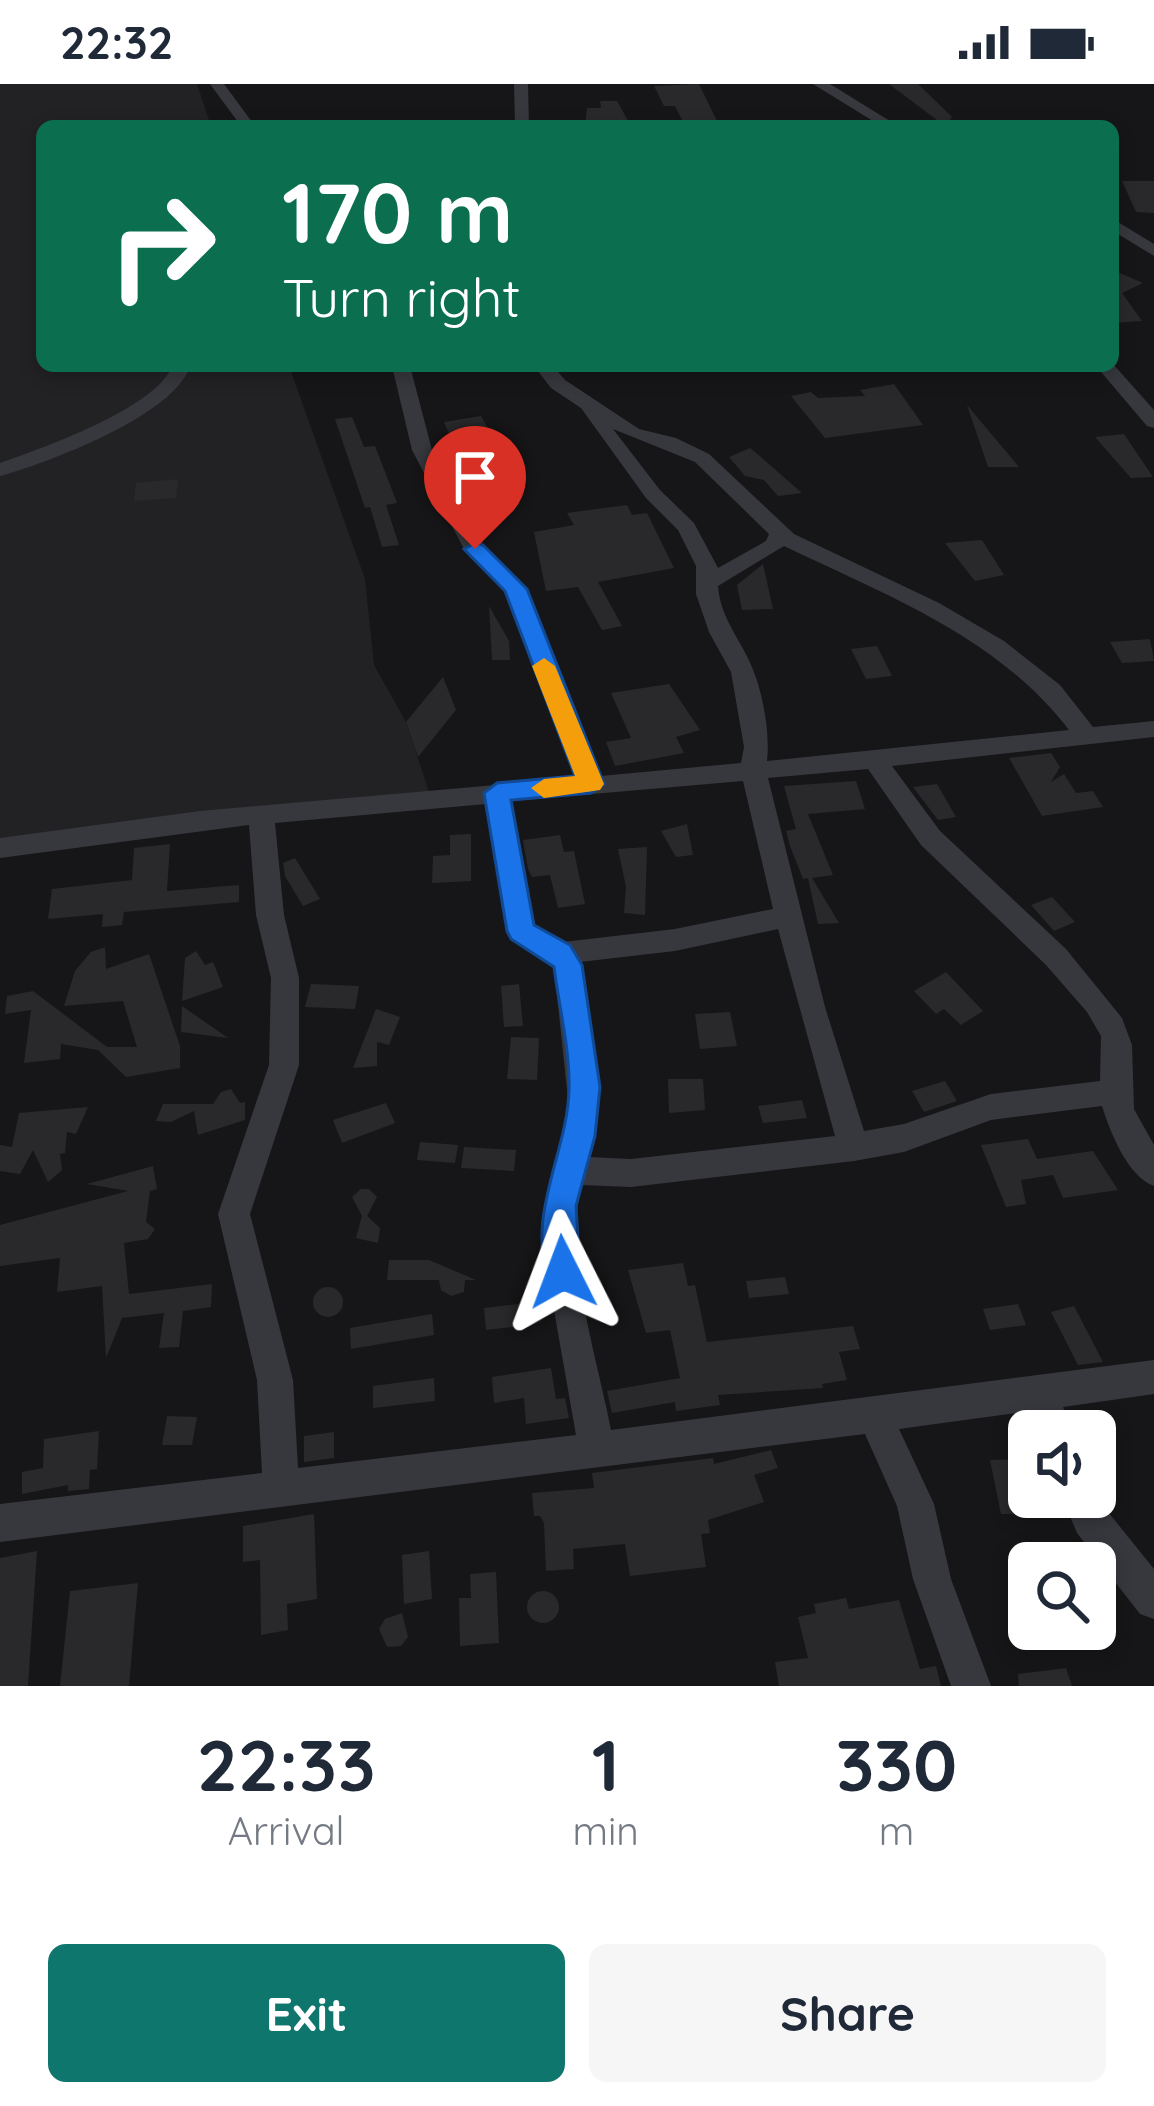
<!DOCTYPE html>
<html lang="en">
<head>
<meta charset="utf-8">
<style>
	body { margin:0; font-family:Quicksand,sans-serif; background:#f6f6f7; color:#1f2937; height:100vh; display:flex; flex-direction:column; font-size:45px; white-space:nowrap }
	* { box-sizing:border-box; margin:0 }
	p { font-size:39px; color:#747a83 }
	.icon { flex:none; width:66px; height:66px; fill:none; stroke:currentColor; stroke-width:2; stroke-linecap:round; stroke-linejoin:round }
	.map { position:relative; height:1602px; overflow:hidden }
	.sheet { display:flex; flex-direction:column; background:#fff; flex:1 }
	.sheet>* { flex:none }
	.hud { position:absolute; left:36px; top:36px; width:1083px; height:252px; border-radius:18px; box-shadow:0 6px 18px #0003; background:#0b6e4f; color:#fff; overflow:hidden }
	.tools { position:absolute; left:1008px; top:1326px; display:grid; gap:24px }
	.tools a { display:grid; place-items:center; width:108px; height:108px; border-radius:18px; background:#fff; box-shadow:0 6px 18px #0003; font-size:60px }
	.pin { position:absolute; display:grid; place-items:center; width:102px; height:102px; color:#fff; margin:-123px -51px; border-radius:50% 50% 50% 0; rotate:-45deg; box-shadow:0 0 12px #0007 }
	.pin .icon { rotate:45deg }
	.me { position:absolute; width:132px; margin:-66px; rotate:357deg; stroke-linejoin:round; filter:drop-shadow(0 0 9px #0008) }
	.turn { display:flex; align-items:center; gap:42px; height:252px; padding:0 48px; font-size:54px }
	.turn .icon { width:156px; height:156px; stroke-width:2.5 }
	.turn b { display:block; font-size:84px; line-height:102px }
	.eta { display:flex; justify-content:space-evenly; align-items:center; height:204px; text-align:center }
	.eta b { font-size:72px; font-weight:700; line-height:84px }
	.primary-button { display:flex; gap:24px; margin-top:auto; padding:24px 48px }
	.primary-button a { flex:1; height:138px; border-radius:18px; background:#0f766e; color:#fff; font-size:48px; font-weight:700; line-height:138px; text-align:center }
	.primary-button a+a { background:#f6f6f7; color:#1f2937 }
	.status { display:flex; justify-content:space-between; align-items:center; height:84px; padding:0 60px; background:#fff; direction:ltr }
	.status svg { height:33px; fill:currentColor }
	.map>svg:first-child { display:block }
	.built { fill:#222225 }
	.building { fill:#29292c }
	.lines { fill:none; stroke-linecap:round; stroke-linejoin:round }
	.minor { fill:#37383d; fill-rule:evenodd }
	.route { fill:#1a73e8; stroke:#114b97; stroke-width:3 }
	.slow { fill:#f59e0b }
</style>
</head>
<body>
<div class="status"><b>22:32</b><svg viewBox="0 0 49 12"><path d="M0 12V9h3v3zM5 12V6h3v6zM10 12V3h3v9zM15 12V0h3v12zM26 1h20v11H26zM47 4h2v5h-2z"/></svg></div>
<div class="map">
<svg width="1154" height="1602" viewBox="0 0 1154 1602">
	<rect width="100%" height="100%" fill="#161618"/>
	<path class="built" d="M0,0H197L211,42H42V282H289L365,495L374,581L406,638L432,717L0,754Z"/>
	<g class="building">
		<path d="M699,0L717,37L683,38L675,22H664L654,2Z"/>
		<path d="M889,0H918L952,33L945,42Z"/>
		<path d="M600,17H617L631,42H585L587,24H601Z"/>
		<path d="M1122,97H1154V129L1136,128Z"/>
		<path d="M1113,186L1143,199L1122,209L1142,237L1113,239Z"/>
		<path d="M894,300L923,341L825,354L791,312L811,308L818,314L865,312L860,306Z"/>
		<path d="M967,321L1019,383H988Z"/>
		<path d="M481,332L496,359L456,366L444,338Z"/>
		<path d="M352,333L364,363L375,362L397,419L386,421L399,461L382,463L370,423L365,424L335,335Z"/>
		<path d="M1124,350L1153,393L1131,394L1095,353Z"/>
		<path d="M750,364L754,367L802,409L778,412L764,396L745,392L729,373Z"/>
		<path d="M178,395L176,414L134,417L136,399Z"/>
		<path d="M627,421L632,431L647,429L674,484L598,498L622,542L602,546L578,503L546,507L534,448L574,441L567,429Z"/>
		<path d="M982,456L1004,491L975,497L945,459Z"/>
		<path d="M763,480L773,525L742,526L737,501Z"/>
		<path d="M489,522L509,557L510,576H492Z"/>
		<path d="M1150,555L1154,577L1122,579L1110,558Z"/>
		<path d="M877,562L892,592L866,595L851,565Z"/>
		<path d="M443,593L456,626L418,673L406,638Z"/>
		<path d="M669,600L700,646L676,653L684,669L615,682L606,658L631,654L611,609Z"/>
		<path d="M1051,669L1060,683L1051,698L1064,690L1076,709L1093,707L1103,723L1042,732L1009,674Z"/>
		<path d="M856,697L865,725L808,730L833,791L812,794L839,839L818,840L808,794L803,795L790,762L786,747L796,745L784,702Z"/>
		<path d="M937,700L956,733L938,736L913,703Z"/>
		<path d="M687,740L693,771L676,773L661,747Z"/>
		<path d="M471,750V797L432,799L433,772L450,771V751Z"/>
		<path d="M560,751L564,768L574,767L585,820L558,824L550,791L532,793L528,785L523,756Z"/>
		<path d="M170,760L167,807L239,801V818L124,828L122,841L102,843L103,830L48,835L52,805L132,796L134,764Z"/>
		<path d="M647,763L645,831L624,829L626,803L618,765Z"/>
		<path d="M295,774L320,815L303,822L285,792L283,779Z"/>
		<path d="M1052,813L1075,838L1054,847L1031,821Z"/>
		<path d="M105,863L106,885L149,870L180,962V984L126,993L98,966L61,960L60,975L24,979L31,926L5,930L7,912L33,907L107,963H137L123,917L64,922L75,887L91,868Z"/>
		<path d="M196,867L205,881L213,878L223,903L182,917L185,874Z"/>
		<path d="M946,888L983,927L961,941L944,925L936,930L914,907Z"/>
		<path d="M311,900L359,902L355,925L305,923Z"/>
		<path d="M519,900L523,942L504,943L501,902Z"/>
		<path d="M182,922L228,954L181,948Z"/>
		<path d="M376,925L400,933L389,961L377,958V982L353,984Z"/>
		<path d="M730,928L737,962L700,965L695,930Z"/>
		<path d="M511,953L539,954L537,996L507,995Z"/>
		<path d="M668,995H703L705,1026L669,1029Z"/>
		<path d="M945,997L957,1017L924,1028L912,1007Z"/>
		<path d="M231,1005L240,1019L245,1018V1036L198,1051L194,1027L171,1038L156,1037L163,1020H213L221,1008Z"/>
		<path d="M802,1016L807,1034L763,1039L758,1022Z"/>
		<path d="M386,1019L395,1039L342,1059L333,1036Z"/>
		<path d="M88,1023L76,1050L67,1048L65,1069L60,1070L62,1086L48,1098L33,1066L20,1090L0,1087V1061L12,1063L19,1029Z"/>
		<path d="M1028,1055L1037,1075L1093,1067L1118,1106L1063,1114L1053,1091L1021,1096L1026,1120L1006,1123L981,1061Z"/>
		<path d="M420,1058L458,1061L455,1079L417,1076Z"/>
		<path d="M464,1063L516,1066L514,1087L461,1084Z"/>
		<path d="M153,1082L157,1105L150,1107L146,1138L155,1145L148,1155L124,1159L129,1210L212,1200L211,1223L183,1227L179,1263L159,1264L164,1229L122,1234L106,1274L102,1202L57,1208L60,1174L0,1182V1141L128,1107L87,1100Z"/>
		<path d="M361,1105H369L377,1113L367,1132L380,1144L378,1159L356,1154L362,1132L352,1113Z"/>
		<path d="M389,1176H429L476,1196H465L464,1208L451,1212L441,1206L439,1196H387Z"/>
		<path d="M683,1179L688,1202L695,1201L707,1258L853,1242L860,1265L839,1268L847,1296L822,1300L823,1304L718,1311L720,1321L676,1327L675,1318L612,1329L607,1307L680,1294L670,1246L646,1249L628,1186Z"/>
		<path d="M785,1193L789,1210L749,1214L746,1197Z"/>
		<circle cx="328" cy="1218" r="15"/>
		<path d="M526,1219L528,1241L486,1246L484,1224Z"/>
		<path d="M1018,1220L1026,1241L990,1246L983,1225Z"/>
		<path d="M1074,1222L1103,1278L1078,1281L1051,1228Z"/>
		<path d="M432,1230L434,1251L351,1265L350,1244Z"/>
		<path d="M551,1284L556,1315L565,1314L569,1334L526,1340L524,1314L494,1319L492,1293Z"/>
		<path d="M434,1294L435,1317L373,1324V1302Z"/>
		<path d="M167,1332L197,1333L192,1361H162Z"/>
		<path d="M99,1347L97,1385L90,1386L89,1405L68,1407V1401L22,1410V1388L43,1384L44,1355Z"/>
		<path d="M334,1348V1374L304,1378V1352Z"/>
		<path d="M771,1366L778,1384L754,1391L764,1418L708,1436L710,1449L701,1450L706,1483L630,1492L625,1460L573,1465L574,1485L546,1487L544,1439L540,1432H534L532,1409L594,1404L592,1389L713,1374L714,1380Z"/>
		<path d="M1029,1375V1430H1001L990,1376Z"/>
		<path d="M314,1430L317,1515L287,1520L288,1546L261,1551L260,1476L243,1478V1442Z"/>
		<path d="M37,1467L28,1602H0V1474Z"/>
		<path d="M429,1467L432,1515L404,1520L402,1471Z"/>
		<path d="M496,1488L499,1559L460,1562L459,1514H471L470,1490Z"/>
		<path d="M138,1499L129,1602H60L70,1507Z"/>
		<circle cx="543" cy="1523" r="16"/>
		<path d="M846,1514L849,1525L899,1516L920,1585L936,1582L941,1602H779L775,1578L808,1574L798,1533L816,1529L814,1520Z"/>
		<path d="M402,1529L408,1553L401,1562L387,1563L379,1545L385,1535Z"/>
		<path d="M1066,1584L1072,1602H1019L1018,1590Z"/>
	</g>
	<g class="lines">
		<g class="minor">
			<path d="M210,0H224L255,42H241Z"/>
			<path d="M514,0H528L529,42H515Z"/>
			<path d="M813,0H830L898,42H881Z"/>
			<path d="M1113,135L1154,160V172L1113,147Z"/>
			<path d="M1113,280L1154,326V344L1147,342L1096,282Z"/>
			<path d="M172,282H190C175,331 48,379 0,392V379C41,365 158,323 172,282Z"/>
			<path d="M392,282H410L432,366L484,462L526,505L600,692L741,679L744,663L731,588L709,548L696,510V482L678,446L646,414L581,324L551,304L534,282H553L565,296L639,345L676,354L709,370L794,450L939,519L1004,557L1060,601L1093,643L1154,637V653L892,682L940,747L1066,865L1122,934L1132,961L1134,1025L1154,1061V1102C1128,1093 1110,1048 1102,1022L991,1036L904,1068L854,1077L631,1103L581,1101C564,1175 597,1272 611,1346L1154,1276V1310L1063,1323L1073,1347H1037L1030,1327L899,1345L934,1420L951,1495L991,1602H951L913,1495L897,1422L865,1350L0,1458V1420L262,1389L257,1296L218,1130L269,981L271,894L256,831L249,741L0,774V754L200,727L576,694L505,508L464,465L412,366ZM613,345L695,378L769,450L766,457L718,484L694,439L660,406ZM784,462C886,511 998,553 1069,646L767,677C770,651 764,616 755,591C745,560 720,536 718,502ZM868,685L921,761L1046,881L1087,928L1101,952L1100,997L991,1010L904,1040L864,1047L825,923L768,694ZM743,697L773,825L675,845L563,858L534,841L511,717ZM486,720L507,847L511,855L554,883L569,1025L544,1122L542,1158L576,1351L298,1384L293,1296L250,1130L299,981V894L284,831L275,739ZM778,845L835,1052L631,1075L588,1073L599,1025L580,878L675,867Z"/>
			<path d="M1095,1402L1104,1423L1154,1485V1535L1140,1530L1077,1449L1062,1413H1095Z"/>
		</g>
	</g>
	<path class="route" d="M475,459L483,461L527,505L604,700L591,709L511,716L534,841L570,861L582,881L600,1003L595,1052L576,1122L580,1188L575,1199L563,1203L551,1199C523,1136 568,1069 569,1005C570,965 559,923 554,883L511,855L507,847L484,709L497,699L575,692L505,507L464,465Z"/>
	<path class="slow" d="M544,574L555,582L604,700L600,706L544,714L531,704L544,695L575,692L532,582Z"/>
</svg>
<div class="tools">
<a><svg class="icon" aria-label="sound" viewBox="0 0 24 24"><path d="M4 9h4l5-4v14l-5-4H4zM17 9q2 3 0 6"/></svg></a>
<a><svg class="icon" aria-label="search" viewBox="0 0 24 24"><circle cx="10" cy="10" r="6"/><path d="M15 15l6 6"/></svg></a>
</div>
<div class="pin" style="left:475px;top:465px;background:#d93025"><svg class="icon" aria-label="arrive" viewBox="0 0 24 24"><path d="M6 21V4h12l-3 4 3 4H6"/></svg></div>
<svg class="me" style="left:563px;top:1188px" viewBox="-20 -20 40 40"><path d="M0-17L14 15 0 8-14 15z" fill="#1a73e8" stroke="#fff" stroke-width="4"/></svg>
<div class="hud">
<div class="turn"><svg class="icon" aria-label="right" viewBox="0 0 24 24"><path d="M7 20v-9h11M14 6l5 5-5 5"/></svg><div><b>170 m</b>Turn right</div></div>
</div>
</div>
<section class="sheet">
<div class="eta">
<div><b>22:33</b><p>Arrival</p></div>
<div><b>1</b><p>min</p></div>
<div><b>330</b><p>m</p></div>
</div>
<div class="primary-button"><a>Exit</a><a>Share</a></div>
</section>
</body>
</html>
